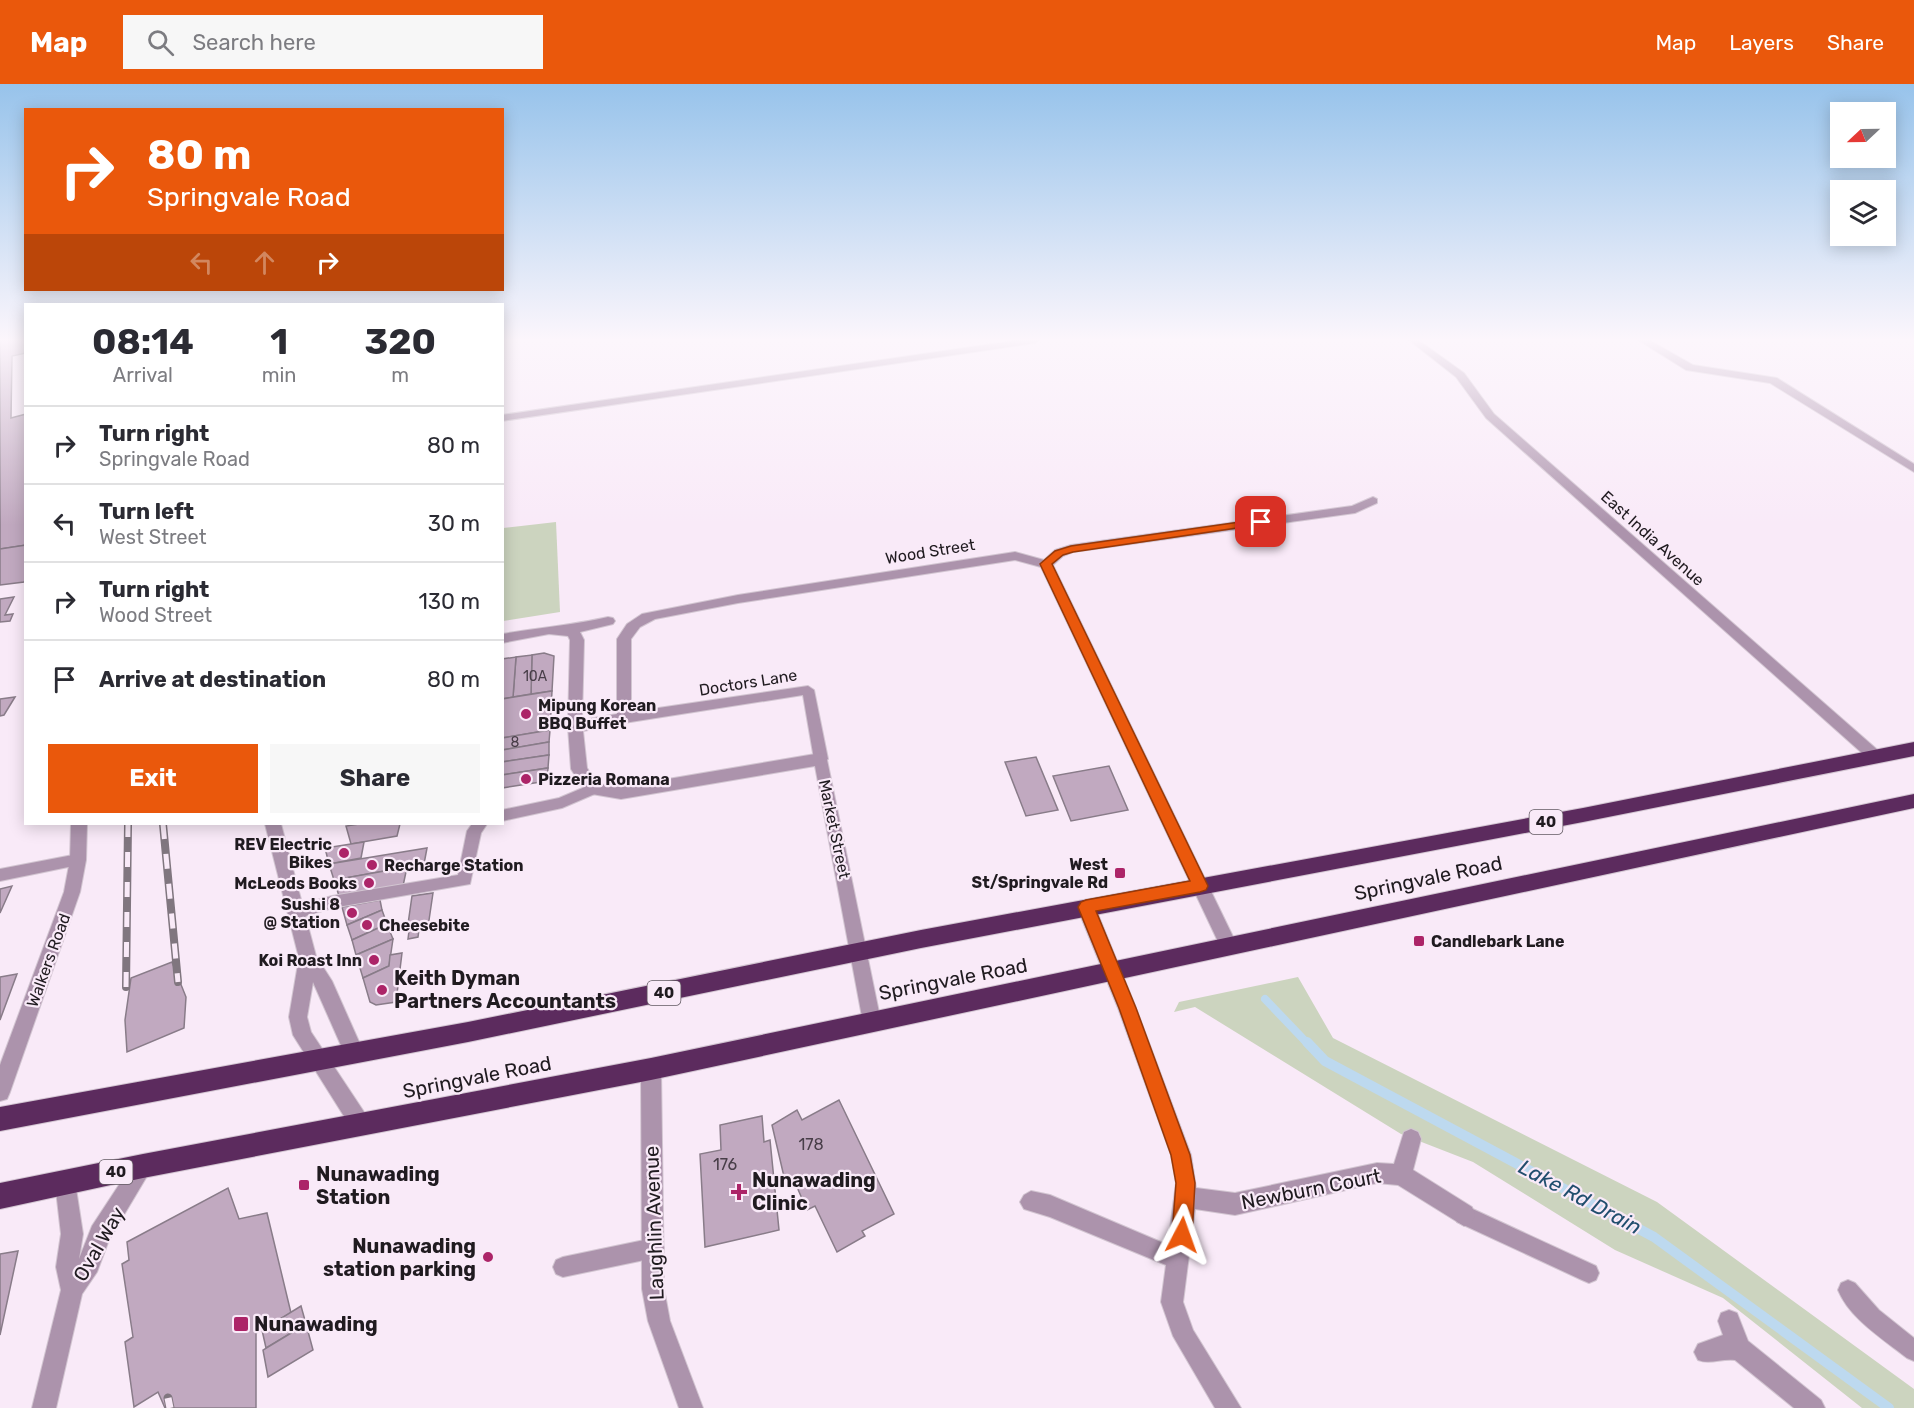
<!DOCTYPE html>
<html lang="en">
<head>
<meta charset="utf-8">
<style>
	body { margin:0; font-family:Rubik,sans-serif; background:#f7f7f7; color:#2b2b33; height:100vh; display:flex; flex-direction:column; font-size:22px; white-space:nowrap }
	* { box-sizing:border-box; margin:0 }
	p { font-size:20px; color:#7c7c81 }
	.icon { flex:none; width:33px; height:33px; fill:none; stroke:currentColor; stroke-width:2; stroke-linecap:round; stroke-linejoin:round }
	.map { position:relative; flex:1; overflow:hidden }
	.details { position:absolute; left:24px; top:219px; width:480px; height:522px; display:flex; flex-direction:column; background:#fff; border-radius:0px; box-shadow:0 3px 15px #0003 }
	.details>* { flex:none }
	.guide { position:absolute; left:24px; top:24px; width:480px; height:183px; border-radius:0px; box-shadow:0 3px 15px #0003; background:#ea580c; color:#fff; overflow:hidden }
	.needle { width:39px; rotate:248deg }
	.buttons { position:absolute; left:1830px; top:18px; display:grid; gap:12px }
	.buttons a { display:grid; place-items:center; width:66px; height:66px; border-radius:0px; background:#fff; box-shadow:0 3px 15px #0003; font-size:30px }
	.pin { position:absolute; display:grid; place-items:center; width:51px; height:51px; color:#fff; margin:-26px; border-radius:12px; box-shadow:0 3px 9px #0006 }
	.me { position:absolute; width:66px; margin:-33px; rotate:4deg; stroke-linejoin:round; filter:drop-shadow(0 0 4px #0008) }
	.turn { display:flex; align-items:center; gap:21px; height:126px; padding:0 24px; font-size:27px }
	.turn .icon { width:78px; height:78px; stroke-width:2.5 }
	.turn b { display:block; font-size:42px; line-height:51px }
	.lanes { display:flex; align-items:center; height:57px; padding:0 24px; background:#0003; justify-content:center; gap:30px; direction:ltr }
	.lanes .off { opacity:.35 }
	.eta { display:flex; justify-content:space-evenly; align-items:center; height:102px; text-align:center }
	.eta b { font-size:36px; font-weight:700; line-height:42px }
	.primary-button { display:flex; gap:12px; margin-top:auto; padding:12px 24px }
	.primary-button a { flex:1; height:69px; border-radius:0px; background:#ea580c; color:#fff; font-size:24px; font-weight:700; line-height:69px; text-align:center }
	.primary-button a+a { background:#f7f7f7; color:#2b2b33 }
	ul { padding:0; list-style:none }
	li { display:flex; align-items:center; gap:18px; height:78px; padding:0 24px; border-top:2px solid #e1e1e2 }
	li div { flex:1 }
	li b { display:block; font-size:22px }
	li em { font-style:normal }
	header { display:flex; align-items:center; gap:36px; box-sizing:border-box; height:84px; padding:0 30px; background:#ea580c; color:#fff }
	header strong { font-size:28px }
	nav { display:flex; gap:33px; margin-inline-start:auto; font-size:21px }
	.search { width:420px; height:54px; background:#f7f7f7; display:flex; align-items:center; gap:15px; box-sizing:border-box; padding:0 21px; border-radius:0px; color:#7c7c81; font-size:22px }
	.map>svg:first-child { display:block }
	.green { fill:#ccd4bf }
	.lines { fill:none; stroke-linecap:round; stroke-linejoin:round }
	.stream-far1 { stroke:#bdd9ef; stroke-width:8 }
	.stream { stroke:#bdd9ef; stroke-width:10 }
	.building { fill:#c1a9c0; stroke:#897c89; stroke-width:1.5 }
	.lane-casing { stroke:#d2c5d1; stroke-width:2 }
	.street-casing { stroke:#d2c5d1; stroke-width:2 }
	.highway-casing { stroke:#d2c5d1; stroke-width:2 }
	.lane { fill:#ac93ac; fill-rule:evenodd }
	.street { fill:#ac93ac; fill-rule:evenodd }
	.highway { fill:#5c2b5e; fill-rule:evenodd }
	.rail-far1-casing { stroke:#80767f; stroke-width:8 }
	.rail-casing { stroke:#80767f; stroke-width:9 }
	.rail-far1 { stroke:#f9eaf8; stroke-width:5; stroke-dasharray:15; stroke-linecap:butt }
	.rail { stroke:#f9eaf8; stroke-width:7; stroke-dasharray:20; stroke-linecap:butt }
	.route { fill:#ea580c; stroke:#983908; stroke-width:1.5 }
	.poi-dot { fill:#ac2468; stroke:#f9eaf8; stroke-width:2 }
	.labels { text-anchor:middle; stroke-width:4.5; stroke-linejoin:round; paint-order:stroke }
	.number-label { font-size:14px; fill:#483e48 }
	.shield { fill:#f9eaf8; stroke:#615961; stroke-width:1.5 }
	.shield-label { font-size:15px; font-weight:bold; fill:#201b20 }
	.street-label { font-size:16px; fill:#201b20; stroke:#f9eaf8 }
	.poi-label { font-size:16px; font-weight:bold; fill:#201b20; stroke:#f9eaf8; text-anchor:start }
	.near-number-label { font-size:16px; fill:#483e48 }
	.near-street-label { font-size:20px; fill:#201b20; stroke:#f9eaf8 }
	.near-poi-label { font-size:20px; font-weight:bold; fill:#201b20; stroke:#f9eaf8; text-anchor:start }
	.near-water-label { font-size:21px; font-style:italic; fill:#214e6e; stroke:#f9eaf8 }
</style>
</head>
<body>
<header>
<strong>Map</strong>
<div class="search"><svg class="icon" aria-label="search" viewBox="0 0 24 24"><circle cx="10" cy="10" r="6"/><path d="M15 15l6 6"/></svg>Search here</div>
<nav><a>Map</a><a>Layers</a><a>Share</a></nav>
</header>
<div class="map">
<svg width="1914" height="1324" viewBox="0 0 1914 1324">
	<rect width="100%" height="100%" fill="#f9eaf8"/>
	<g class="green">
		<path d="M556,438L560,528L503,537V444Z"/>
		<path d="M1298,893L1333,954L1657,1118L1914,1305V1324H1862L1723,1214L1615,1166L1473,1078L1401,1050L1195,923L1174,928L1179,918Z"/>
	</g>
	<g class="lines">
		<path class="stream-far1" d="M1265,915L1308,960"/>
		<path class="stream" d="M1307,958L1325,977L1654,1153L1889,1324"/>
	</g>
	<g class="building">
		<path d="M0,256H26V269L12,272L11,334L26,330V461L0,465Z"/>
		<path d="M26,461V495L24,498L0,501V465Z"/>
		<path d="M14,513L5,531L13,530L10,537L0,538V515Z"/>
		<path d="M544,569L554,572L552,607L531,610L532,571Z"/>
		<path d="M532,571L531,610L513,613L516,573Z"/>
		<path d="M516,573L513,613L502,615V575Z"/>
		<path d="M552,607L550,646L502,654V615Z"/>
		<path d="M15,613L4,631L0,632V615Z"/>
		<path d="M550,646L549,658L502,666V654Z"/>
		<path d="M549,658V671L502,678V666Z"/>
		<path d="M549,671L548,684L502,691V678Z"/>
		<path d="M1036,673L1058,726L1026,732L1005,678Z"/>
		<path d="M1109,682L1128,726L1071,737L1053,692Z"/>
		<path d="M548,684L547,697L502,704V691Z"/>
		<path d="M359,740H400L397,752L351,760L346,742Z"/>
		<path d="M364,758L361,774L329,780L325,764Z"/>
		<path d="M427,764L424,780L334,796L329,780Z"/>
		<path d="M407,783L403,802L339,812L334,796Z"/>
		<path d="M12,802L0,829V805Z"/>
		<path d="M433,809L428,843L419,845L418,853L408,855L409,847H407L412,812Z"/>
		<path d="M380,816L382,826L347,841L342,823Z"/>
		<path d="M382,826L387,840L352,856L347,841Z"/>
		<path d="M387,840L393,855L356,871L352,856Z"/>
		<path d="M393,855L389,882L363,894L356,871Z"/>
		<path d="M402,869L396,918L376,921L370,918L363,894L389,882L390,871Z"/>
		<path d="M172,878L186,913L184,944L127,968L125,936L131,894Z"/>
		<path d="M17,890L0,936V893Z"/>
		<path d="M839,1016L894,1130L862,1147L865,1152L837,1168L815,1122L807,1126L793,1094L785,1097L772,1041L797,1026L802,1036Z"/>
		<path d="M762,1032L764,1058L770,1056L779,1146L705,1163L700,1070L721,1066L720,1041Z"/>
		<path d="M228,1104L239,1135L267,1129L291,1229L256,1249V1324H165L158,1308L134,1323L125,1258L133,1253L122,1180L129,1176L127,1158Z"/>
		<path d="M18,1167L0,1251V1170Z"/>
		<path d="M301,1222L306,1240L266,1264L262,1246Z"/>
		<path d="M306,1240L313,1266L268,1293L263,1266Z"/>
	</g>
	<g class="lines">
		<g class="lane-casing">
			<g id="lane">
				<path d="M808,602L814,606L828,675L821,680L814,675L803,611L624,639L617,634L624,629Z"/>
				<path d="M592,700L597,701L599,705L597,709L562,724L502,737V726L559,714Z"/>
				<path d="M472,740H487L481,749L470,800L332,824L296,835L291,833L288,828L291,823L332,812L458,791L467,747Z"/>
				<path d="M78,770L83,772L85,776L83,780L0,797V785Z"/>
				<path d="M1464,1121L1596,1182L1599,1189L1596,1196L1589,1199L1582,1196L1457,1138L1454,1131L1457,1124Z"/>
				<path d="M654,1154L661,1157L664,1164L661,1171L654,1174L563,1193L556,1190L553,1183L556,1176L563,1173Z"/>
				<path d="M1848,1196L1855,1199L1879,1226L1914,1254V1277L1907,1274C1883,1255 1850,1235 1838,1206L1841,1199Z"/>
			</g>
		</g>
		<g class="street-casing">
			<g id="street">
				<path d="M1019,256H1040L1035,259L502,337V331Z"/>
				<path d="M1409,256H1418L1464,289L1494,330L1881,669L1884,673L1881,677H1871L1486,334L1456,293Z"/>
				<path d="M1638,256H1649L1693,281L1777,294L1914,380V388L1770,299L1686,286Z"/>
				<path d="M1373,413L1377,415V419L1355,429L1073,468L1063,472L1053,481L1238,863L1235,868L1229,871L1223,868L1041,483L1015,476L738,519L655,535L640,543L631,555V634L624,639L583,647L587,684L597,700L621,703L821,669L826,671L881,938L879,944L872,947L865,944L863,938L815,682L621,715L586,709L571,685L568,643L570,556L568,552L549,550L502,559V550C538,544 573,541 608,533L613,534L615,537L613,540L580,548L584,556L582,636L617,630V555L627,540L642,530L738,511L1015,468L1044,476L1055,466L1071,461L1352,422Z"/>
				<path d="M71,740H87L86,776L80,808L10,1008L7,1015L0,1017V981L64,808L70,776Z"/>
				<path d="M265,740H281L316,872L332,897L364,969L361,975L354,978L347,975L313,898L307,933L311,948L368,1034L371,1041L368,1048L361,1051L354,1048L293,951L289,933L299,874Z"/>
				<path d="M1086,816L1092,818L1095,823L1136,924L1191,1071L1196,1104L1235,1109L1377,1079L1394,1080L1404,1048L1411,1045L1418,1048L1421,1055L1413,1086L1472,1123L1475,1131L1472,1139L1464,1142L1398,1101L1377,1099L1235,1131L1195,1125L1183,1218L1193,1246L1241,1324H1215L1173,1252L1161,1218L1166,1181L1050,1133L1024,1125L1020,1118L1024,1111L1031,1107L1050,1111L1168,1161L1176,1099L1171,1071L1118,924L1077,823L1080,818Z"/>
				<path d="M651,976L658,979L661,985L664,1205L670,1237L703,1324H679L648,1237L642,1205L641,985L644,979Z"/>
				<path d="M143,1072L150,1075L153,1082L109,1156L97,1188L82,1210L56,1324H32L61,1206L56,1183L61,1150L55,1098L58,1091L65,1088L72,1091L75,1098L83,1150L79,1175L92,1142L136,1075Z"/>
				<path d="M1729,1226L1737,1229L1748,1257L1821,1316L1825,1324H1794L1735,1276C1722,1274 1710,1281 1698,1276L1694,1268L1698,1260L1723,1251L1718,1237L1721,1229Z"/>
			</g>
		</g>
		<g class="highway-casing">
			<g id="highway">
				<path d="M1914,658V672L1583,738L921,864L468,958L0,1047V1023L468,938L921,846L1583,724Z"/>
				<path d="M1914,710V724L651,996L143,1094L0,1125V1099L143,1070L651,974Z"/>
			</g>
		</g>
		<use href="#lane" class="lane"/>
		<use href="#street" class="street"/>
		<use href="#highway" class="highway"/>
		<g class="rail-far1-casing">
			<g id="rail-far1">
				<path d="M163,740L178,898"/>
				<path d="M126,903L128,740"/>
			</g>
		</g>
		<g class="rail-casing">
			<path id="rail" d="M168,1314L170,1324"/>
		</g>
		<use href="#rail-far1" class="rail-far1"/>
		<use href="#rail" class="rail"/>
	</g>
	<linearGradient id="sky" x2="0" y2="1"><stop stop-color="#97c3eb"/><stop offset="0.58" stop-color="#fcf6fc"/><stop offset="1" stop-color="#fcf6fc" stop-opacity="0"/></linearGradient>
	<rect width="1914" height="441" fill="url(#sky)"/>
	<path class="route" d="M1261,435L1264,436V440L1073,468L1063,471L1052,480L1208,802L1206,806L1200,808L1096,827L1136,924L1190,1071L1195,1099L1192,1151L1189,1158L1182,1161L1175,1158L1172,1151L1176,1099L1171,1071L1119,924L1078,823L1081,818L1086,816L1190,797L1040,480L1055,467L1071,462Z"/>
	<g class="poi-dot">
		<circle cx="526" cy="630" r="6"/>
		<circle cx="526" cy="695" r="6"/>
		<circle cx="344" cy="769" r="6"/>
		<circle cx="372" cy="781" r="6"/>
		<rect x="1114" y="783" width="12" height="12" rx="3"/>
		<circle cx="369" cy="799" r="6"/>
		<circle cx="352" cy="829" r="6"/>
		<circle cx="367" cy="841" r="6"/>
		<rect x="1413" y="851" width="12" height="12" rx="3"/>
		<circle cx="374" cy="876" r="6"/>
		<circle cx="382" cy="906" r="6"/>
		<rect x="298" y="1095" width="12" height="12" rx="3"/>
		<path d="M736 1099h6v6h6v6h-6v6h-6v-6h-6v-6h6z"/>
		<circle cx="488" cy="1173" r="6"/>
		<rect x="233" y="1232" width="16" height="16" rx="3"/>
	</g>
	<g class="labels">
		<g class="number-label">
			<text x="535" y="597">10A</text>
			<text x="515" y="663">8</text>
		</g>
		<g class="shield">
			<rect x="1529.5" y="726" width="33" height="24" rx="4.5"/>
			<rect x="647.5" y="897" width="33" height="24" rx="4.5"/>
			<rect x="99.5" y="1076" width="33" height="24" rx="4.5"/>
		</g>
		<g class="shield-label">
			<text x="1546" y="743">40</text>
			<text x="664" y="914">40</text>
			<text x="116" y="1093">40</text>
		</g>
		<g class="street-label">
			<text transform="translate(1653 454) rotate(42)" y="6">East India Avenue</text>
			<text transform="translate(930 467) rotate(-9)" y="6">Wood Street</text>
			<text transform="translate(748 598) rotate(-9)" y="6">Doctors Lane</text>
			<text transform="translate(835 745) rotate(78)" y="6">Market Street</text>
			<text transform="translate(48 876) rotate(-70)" y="6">Walkers Road</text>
		</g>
		<g class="poi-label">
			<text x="538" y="627">Mipung Korean<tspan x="538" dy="18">BBQ Buffet</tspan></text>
			<text x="538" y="701">Pizzeria Romana</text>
			<text x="332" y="766" text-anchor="end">REV Electric<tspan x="332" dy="18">Bikes</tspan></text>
			<text x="1108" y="786" text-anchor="end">West<tspan x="1108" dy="18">St/Springvale Rd</tspan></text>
			<text x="384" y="787">Recharge Station</text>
			<text x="357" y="805" text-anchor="end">McLeods Books</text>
			<text x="340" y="826" text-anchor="end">Sushi 8<tspan x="340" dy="18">@ Station</tspan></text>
			<text x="379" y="847">Cheesebite</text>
			<text x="1431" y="863">Candlebark Lane</text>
			<text x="362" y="882" text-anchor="end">Koi Roast Inn</text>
		</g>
		<g class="near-number-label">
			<text x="811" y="1066">178</text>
			<text x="725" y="1086">176</text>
		</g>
		<g class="near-street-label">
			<text transform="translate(1428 794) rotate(-12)" y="7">Springvale Road</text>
			<text transform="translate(953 895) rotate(-11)" y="7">Springvale Road</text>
			<text transform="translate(477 993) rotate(-11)" y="7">Springvale Road</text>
			<text transform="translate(1311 1105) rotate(-11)" y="7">Newburn Court</text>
			<text transform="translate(654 1139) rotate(-92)" y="7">Laughlin Avenue</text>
			<text transform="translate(99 1160) rotate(-60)" y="7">Oval Way</text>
		</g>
		<g class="near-poi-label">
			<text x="394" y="901">Keith Dyman<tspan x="394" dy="23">Partners Accountants</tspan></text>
			<text x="316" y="1097">Nunawading<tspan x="316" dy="23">Station</tspan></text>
			<text x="752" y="1103">Nunawading<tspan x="752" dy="23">Clinic</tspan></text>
			<text x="476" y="1169" text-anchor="end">Nunawading<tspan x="476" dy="23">station parking</tspan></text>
			<text x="254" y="1247">Nunawading</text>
		</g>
		<g class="near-water-label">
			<text transform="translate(1580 1113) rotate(28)" y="7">Lake Rd Drain</text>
		</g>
	</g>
</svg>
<div class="buttons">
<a><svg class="needle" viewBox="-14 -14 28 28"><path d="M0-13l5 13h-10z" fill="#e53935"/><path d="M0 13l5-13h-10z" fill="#7c7c81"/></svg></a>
<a><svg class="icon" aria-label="layers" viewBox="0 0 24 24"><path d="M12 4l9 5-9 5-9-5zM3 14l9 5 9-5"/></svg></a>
</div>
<div class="pin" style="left:1261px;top:438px;background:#d93025"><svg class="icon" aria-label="arrive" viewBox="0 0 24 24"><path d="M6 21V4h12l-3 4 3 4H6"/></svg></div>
<svg class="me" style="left:1182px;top:1151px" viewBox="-20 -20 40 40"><path d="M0-17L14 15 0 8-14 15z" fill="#ea580c" stroke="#fff" stroke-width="4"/></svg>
<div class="guide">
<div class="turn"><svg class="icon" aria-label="right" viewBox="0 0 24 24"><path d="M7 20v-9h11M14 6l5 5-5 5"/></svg><div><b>80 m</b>Springvale Road</div></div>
<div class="lanes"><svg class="icon off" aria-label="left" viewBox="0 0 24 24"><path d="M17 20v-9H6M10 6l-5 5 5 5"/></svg><svg class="icon off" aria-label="ahead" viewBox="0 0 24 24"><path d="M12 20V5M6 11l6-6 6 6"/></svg><svg class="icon" aria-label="right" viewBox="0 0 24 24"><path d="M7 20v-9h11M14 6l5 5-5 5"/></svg></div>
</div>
<section class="details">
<div class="eta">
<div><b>08:14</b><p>Arrival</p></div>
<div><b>1</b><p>min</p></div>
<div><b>320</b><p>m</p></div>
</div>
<ul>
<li><svg class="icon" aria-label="right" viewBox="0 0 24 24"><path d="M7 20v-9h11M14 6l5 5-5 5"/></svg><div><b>Turn right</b><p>Springvale Road</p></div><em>80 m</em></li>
<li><svg class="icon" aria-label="left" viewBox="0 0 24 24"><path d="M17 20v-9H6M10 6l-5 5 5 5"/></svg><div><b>Turn left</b><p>West Street</p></div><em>30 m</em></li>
<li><svg class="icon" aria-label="right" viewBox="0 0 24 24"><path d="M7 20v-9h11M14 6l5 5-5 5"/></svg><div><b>Turn right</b><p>Wood Street</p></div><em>130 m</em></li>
<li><svg class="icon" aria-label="arrive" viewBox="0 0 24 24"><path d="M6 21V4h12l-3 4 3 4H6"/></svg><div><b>Arrive at destination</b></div><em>80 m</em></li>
</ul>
<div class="primary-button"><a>Exit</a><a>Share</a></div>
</section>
</div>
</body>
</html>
